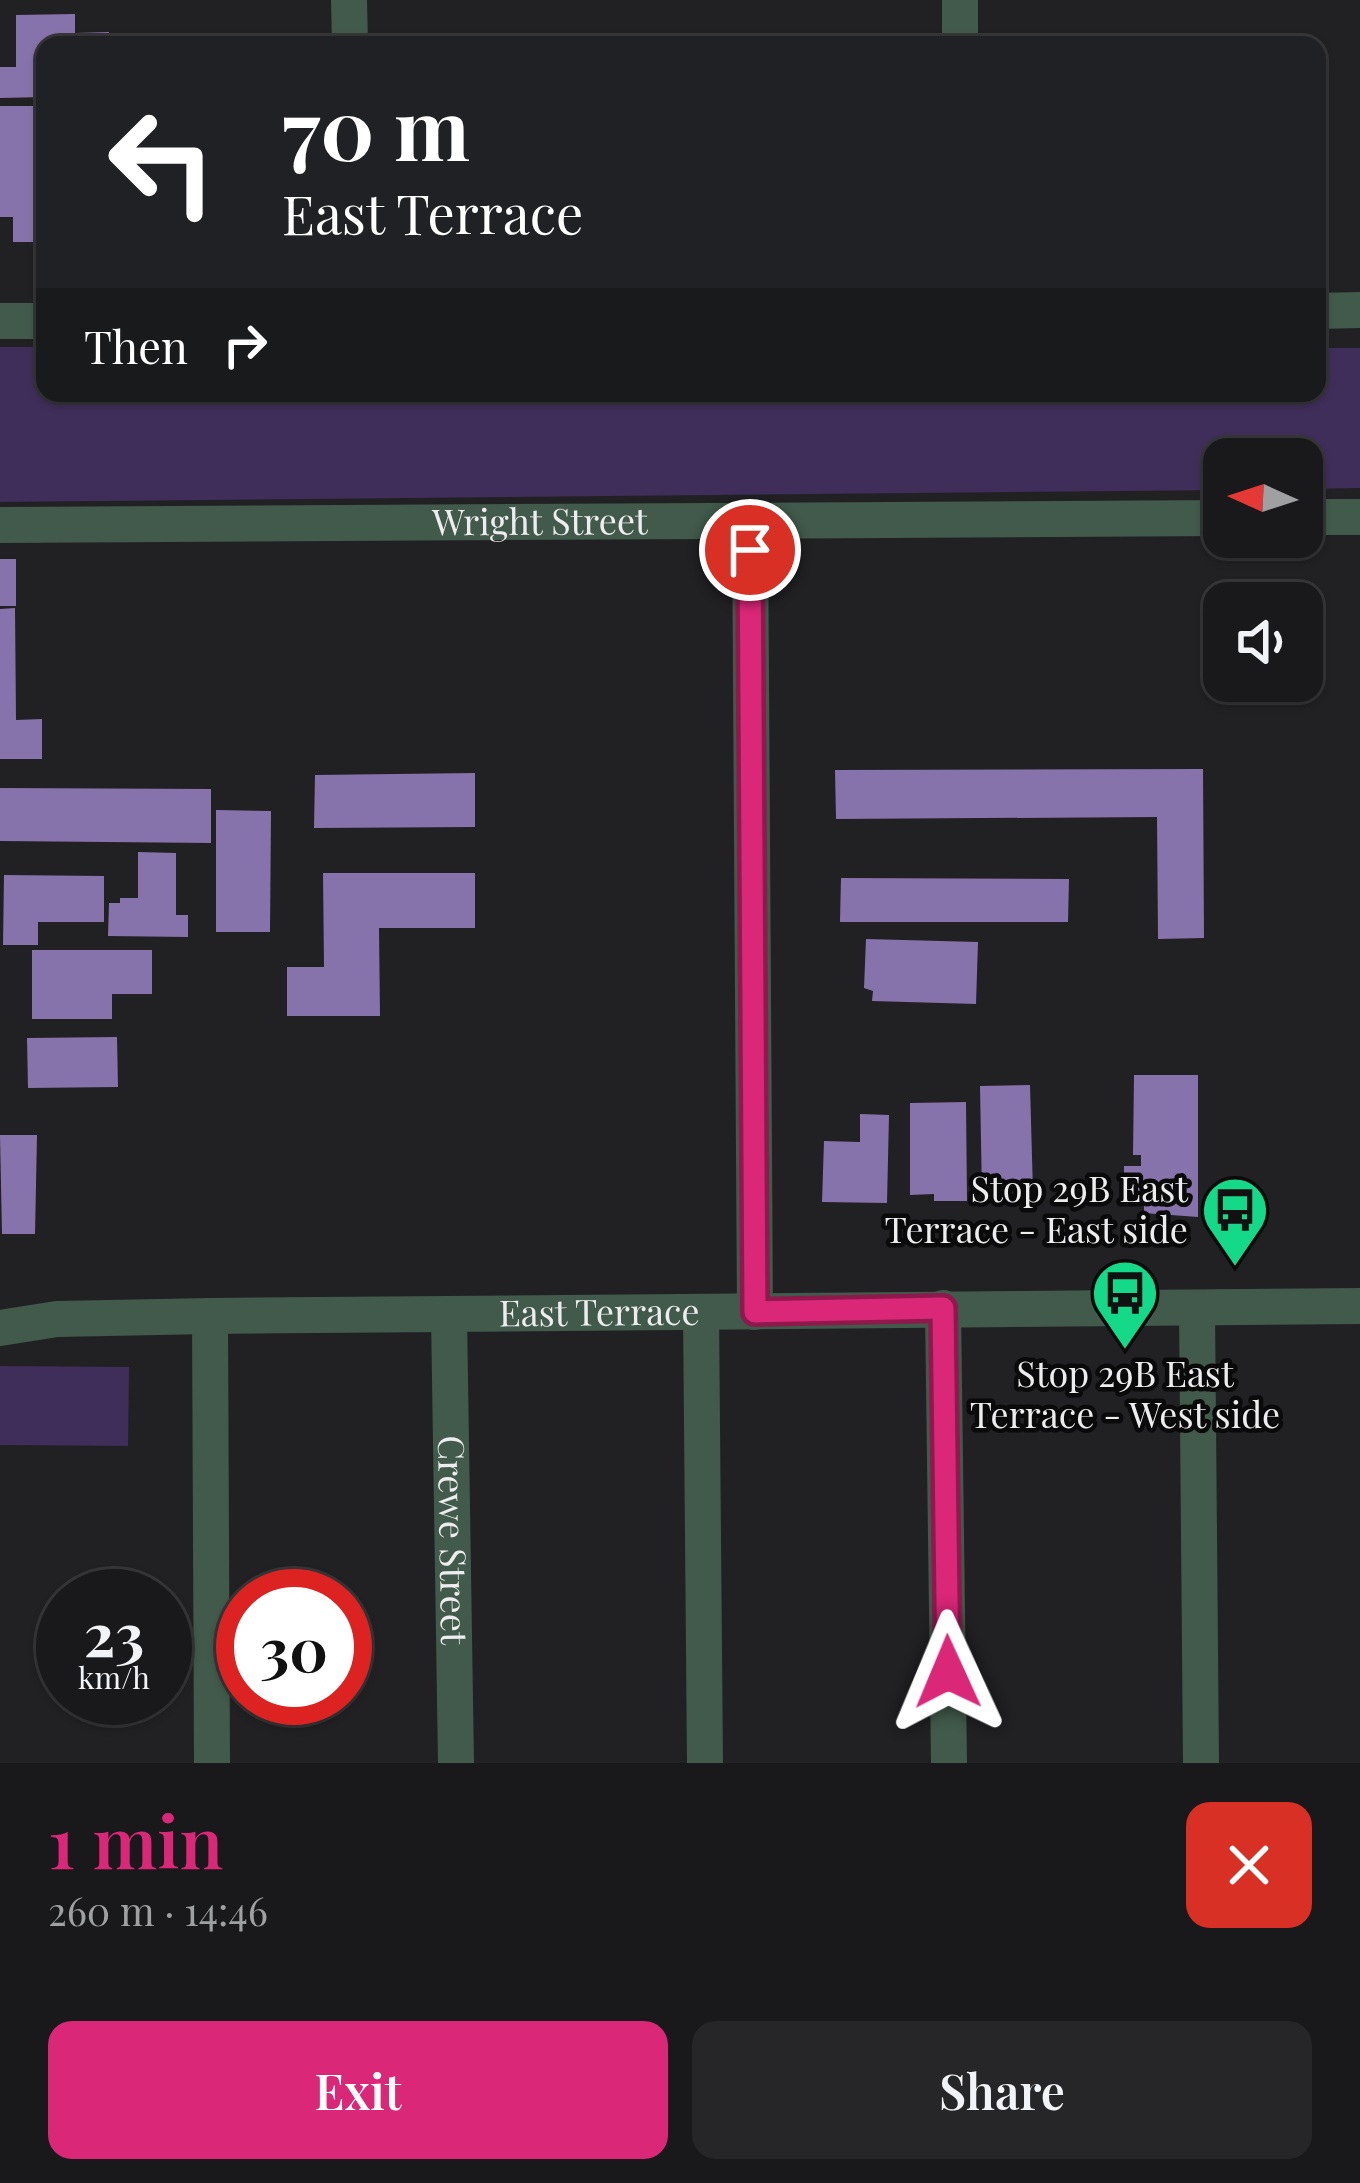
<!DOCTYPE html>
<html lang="en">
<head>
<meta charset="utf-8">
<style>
	body { margin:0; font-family:"Playfair Display",serif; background:#262527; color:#f1f3f6; height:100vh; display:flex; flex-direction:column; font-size:45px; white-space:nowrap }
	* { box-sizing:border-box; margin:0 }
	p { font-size:39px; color:#9fa0a2 }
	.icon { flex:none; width:66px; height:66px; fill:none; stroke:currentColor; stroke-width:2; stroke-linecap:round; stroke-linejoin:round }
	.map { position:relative; height:1763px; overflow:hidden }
	.side { display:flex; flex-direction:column; background:#19181a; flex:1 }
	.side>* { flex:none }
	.banner { position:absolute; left:36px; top:36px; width:1290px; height:366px; border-radius:24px; box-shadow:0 3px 9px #0004,0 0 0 3px #373739; background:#202124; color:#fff; overflow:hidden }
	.needle { width:78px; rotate:273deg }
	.fabs { position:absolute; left:1203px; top:438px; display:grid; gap:24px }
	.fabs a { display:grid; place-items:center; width:120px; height:120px; border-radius:24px; background:#19181a; box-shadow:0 3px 9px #0004,0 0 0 3px #373739; font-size:60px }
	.speed { position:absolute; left:36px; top:1569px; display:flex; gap:24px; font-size:60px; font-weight:700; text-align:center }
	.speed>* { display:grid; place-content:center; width:156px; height:156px; border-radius:50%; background:#19181a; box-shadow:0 3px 9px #0004,0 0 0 3px #373739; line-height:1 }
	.speed small { font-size:30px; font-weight:400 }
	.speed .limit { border:18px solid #d22; background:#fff; color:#111 }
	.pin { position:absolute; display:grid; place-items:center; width:102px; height:102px; color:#fff; margin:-51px; border:6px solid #fff; border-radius:50%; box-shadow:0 3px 12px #0007 }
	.me { position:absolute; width:132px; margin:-66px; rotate:359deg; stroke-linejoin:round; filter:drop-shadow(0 0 9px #0008) }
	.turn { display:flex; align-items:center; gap:42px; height:252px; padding:0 48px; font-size:54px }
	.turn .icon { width:156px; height:156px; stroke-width:2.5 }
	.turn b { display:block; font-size:84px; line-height:102px }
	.then { display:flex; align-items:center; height:114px; padding:0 48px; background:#0003; gap:24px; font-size:45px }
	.round { display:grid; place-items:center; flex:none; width:126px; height:126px; border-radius:24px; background:#262527 }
	.headline { display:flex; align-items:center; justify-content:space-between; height:204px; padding:0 48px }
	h1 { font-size:72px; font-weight:600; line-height:90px; color:#db2777 }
	.action { display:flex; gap:24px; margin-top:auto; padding:24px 48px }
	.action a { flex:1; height:138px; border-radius:24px; background:#db2777; color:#fff; font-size:48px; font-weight:600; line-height:138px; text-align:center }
	.action a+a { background:#262527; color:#f1f3f6 }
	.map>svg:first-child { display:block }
	.green { fill:#3f2e59 }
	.building { fill:#8773ab }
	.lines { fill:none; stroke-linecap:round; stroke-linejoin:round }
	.minor { stroke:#415a4b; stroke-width:36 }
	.route-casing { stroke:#8e194d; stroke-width:30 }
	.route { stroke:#db2777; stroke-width:21 }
	.labels { text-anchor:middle; stroke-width:9; stroke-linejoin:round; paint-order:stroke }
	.street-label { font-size:36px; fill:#ededef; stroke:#0b0a0b }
	.poi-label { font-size:36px; fill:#ededef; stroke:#0b0a0b; text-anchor:end }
</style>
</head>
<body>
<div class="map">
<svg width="1360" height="1763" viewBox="0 0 1360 1763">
	<rect width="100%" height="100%" fill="#212023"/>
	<g class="green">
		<path d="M0,347H45V393H1317V348H1360V488L1302,489V459H1224V490L0,502Z"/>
		<path d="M0,1366L129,1367L128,1446L0,1445Z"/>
	</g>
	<g class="building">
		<path d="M75,14V33L109,32V45H45V97L0,98V67H16V15Z"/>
		<path d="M0,106H45V242H13V217H0Z"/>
		<rect x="0" y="559" width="16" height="47"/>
		<path d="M15,608L16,720L42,719V759H0V609Z"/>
		<path d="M1203,769L1204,938L1158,939L1157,817L836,819L835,770Z"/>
		<path d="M475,773V827L314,828L315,775Z"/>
		<path d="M0,788L211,789V843L0,841Z"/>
		<path d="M216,810L271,811L270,932H216Z"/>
		<path d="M138,852L176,853V915H188V937L108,936L109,903H120V898H138Z"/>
		<path d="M323,873H475V928H379L380,1016H287V967H324Z"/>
		<path d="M4,875L104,876V922H38V945H3Z"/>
		<path d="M841,878L1069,879L1068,922H840Z"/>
		<path d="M866,939L978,942L976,1004L872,1001L873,991L864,988Z"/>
		<path d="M32,950H152V994H112V1019H32Z"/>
		<path d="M117,1037L118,1087L28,1088L27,1038Z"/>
		<path d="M1134,1075H1198V1217L1144,1213V1204H1124V1166H1141V1155H1133Z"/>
		<path d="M1030,1085L1033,1193L982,1195L980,1086Z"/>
		<path d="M966,1102L967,1201H934V1194L910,1195V1103Z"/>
		<path d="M860,1114L889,1115L887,1203L822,1202L824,1141L860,1142Z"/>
		<path d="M0,1135H37L35,1234H2Z"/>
	</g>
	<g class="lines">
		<g class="minor">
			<path d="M349,0L350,45"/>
			<path d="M960,45V0"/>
			<path d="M1317,311L1360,310"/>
			<path d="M0,321H45"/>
			<path d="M1302,517H1360"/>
			<path d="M750,521L755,1312"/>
			<path id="s1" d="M0,525L1224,518"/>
			<path d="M943,1308L949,1763"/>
			<path d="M1197,1308L1201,1763"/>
			<path d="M701,1312L705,1763"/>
			<path id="s2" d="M449,1315L456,1763"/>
			<path d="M210,1316L212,1763"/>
			<path id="s3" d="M0,1328L57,1319L210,1316L1360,1306"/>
		</g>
	</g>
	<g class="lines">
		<g class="route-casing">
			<path id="route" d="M750,550L755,1312L943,1308L948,1672"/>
		</g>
		<use href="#route" class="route"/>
	</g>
	<defs>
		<g id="bus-pin" transform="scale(3.45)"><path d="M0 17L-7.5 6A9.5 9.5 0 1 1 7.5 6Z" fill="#14d989" stroke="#0b0a0b"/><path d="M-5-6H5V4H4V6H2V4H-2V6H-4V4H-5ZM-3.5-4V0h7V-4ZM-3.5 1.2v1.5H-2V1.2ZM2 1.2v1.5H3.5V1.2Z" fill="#111"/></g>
	</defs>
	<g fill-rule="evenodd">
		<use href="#bus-pin" x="1235" y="1210"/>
		<use href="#bus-pin" x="1125" y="1293"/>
	</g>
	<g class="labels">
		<g class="street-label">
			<text dy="13" stroke="none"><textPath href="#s1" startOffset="540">Wright Street</textPath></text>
			<text dy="13" stroke="none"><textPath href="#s3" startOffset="600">East Terrace</textPath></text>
			<text dy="13" stroke="none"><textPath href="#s2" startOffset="225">Crewe Street</textPath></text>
		</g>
		<g class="poi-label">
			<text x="1188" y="1202">Stop 29B East<tspan x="1188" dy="41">Terrace - East side</tspan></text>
			<text x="1125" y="1387" text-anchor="middle">Stop 29B East<tspan x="1125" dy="41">Terrace - West side</tspan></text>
		</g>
	</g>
</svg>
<div class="fabs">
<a><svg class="needle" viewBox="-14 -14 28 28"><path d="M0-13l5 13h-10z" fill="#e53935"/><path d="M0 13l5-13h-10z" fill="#9fa0a2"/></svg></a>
<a><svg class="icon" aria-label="sound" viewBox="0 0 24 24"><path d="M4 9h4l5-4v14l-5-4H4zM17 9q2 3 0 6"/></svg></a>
</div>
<div class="speed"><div>23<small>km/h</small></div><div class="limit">30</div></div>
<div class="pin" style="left:750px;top:550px;background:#d93025"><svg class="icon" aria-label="arrive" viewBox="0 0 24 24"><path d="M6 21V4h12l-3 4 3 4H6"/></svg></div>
<svg class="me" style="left:948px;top:1672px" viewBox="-20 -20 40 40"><path d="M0-17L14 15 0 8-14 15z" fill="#db2777" stroke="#fff" stroke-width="4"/></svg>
<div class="banner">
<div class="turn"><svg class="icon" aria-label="left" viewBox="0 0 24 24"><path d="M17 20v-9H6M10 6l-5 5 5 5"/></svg><div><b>70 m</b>East Terrace</div></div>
<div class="then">Then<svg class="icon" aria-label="right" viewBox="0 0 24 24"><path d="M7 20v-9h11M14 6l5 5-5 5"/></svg></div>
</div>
</div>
<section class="side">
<div class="headline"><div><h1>1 min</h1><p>260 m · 14:46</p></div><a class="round" style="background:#d93025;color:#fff"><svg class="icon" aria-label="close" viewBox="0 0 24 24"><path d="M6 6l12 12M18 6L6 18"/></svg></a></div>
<div class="action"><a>Exit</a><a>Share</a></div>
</section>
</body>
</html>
